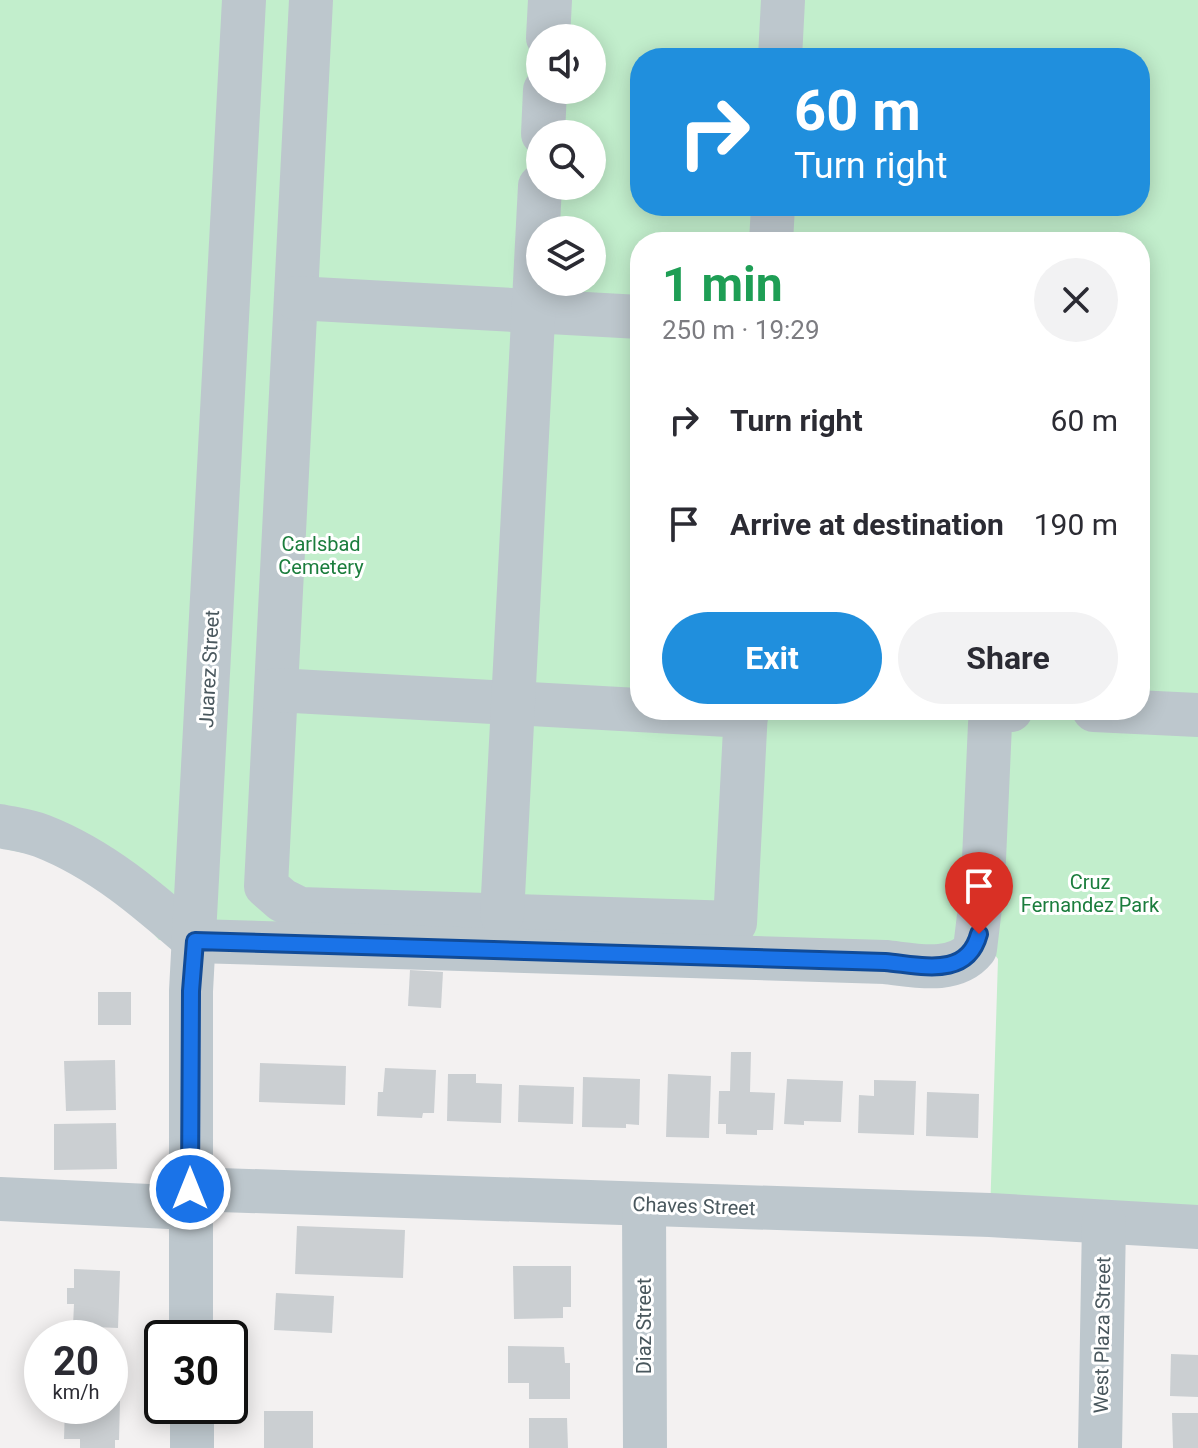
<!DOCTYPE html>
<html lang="en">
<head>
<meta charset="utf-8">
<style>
	body { margin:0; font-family:Roboto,sans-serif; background:#f2f2f3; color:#2b2b33; height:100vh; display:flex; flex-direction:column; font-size:30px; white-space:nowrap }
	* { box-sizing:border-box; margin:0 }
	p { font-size:26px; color:#7c7c81 }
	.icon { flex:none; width:44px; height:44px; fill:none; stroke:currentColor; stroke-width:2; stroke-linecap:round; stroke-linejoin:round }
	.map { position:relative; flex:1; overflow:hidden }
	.sheet { position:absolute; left:630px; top:232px; width:520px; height:488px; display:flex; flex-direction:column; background:#fff; border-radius:32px; box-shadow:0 4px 20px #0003 }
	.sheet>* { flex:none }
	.top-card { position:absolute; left:630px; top:48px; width:520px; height:168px; border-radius:32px; box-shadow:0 4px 20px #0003; background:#208fdd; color:#fff; overflow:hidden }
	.controls { position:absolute; left:526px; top:24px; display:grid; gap:16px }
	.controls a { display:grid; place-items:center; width:80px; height:80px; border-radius:50%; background:#fff; box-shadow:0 4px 20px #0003; font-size:40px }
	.speed { position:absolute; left:24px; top:1320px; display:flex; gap:16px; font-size:40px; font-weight:700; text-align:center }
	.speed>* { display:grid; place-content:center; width:104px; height:104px; border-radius:50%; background:#fff; box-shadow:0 4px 20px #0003; line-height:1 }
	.speed small { font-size:20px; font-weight:400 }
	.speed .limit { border:4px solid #111; border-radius:12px; background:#fff; color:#111 }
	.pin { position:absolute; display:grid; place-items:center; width:68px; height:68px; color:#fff; margin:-82px -34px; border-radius:50% 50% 50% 0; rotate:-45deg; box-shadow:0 0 8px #0007 }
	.pin .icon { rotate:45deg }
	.me { position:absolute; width:88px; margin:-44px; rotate:0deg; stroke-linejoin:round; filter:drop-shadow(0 0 6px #0008) }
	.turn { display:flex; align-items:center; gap:28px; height:168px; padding:0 32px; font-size:36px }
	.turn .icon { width:104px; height:104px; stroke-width:2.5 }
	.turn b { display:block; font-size:56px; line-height:68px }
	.round { display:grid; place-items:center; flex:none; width:84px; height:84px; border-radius:42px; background:#f2f2f3 }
	.summary { display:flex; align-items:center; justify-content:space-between; height:136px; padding:0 32px }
	h1 { font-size:48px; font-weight:700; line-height:60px; color:#1e9e55 }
	.action { display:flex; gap:16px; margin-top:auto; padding:16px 32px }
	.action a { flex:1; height:92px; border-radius:48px; background:#208fdd; color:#fff; font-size:32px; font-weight:700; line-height:92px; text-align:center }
	.action a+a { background:#f2f2f3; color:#2b2b33 }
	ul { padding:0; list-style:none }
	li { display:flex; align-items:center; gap:24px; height:104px; padding:0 32px }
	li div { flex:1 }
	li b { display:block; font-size:30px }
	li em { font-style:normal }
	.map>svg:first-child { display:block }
	.green { fill:#c2eecc; fill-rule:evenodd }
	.building { fill:#cbcfd2 }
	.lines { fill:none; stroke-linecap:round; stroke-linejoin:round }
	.minor { stroke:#bdc7cd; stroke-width:44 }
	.route-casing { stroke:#114b97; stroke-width:20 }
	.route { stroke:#1a73e8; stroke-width:14 }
	.labels { text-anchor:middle; stroke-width:6; stroke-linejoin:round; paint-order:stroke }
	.park-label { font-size:20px; fill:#1b7d3d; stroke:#fff }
	.street-label { font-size:20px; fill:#49575d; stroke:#fff }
</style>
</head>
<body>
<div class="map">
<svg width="1198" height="1448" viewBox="0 0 1198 1448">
	<rect width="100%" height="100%" fill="#f3f1f1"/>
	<path class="green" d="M0,0H1198V1227L990,1215L998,959L979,934L885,962L159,940L113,890L49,858L0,848ZM540,38H592V90H540ZM640,58H1140V206H640ZM540,134H592V186H540ZM540,230H592V282H540ZM640,242H1140V710H640Z"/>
	<g class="building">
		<path d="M410,970L443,972L441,1008L408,1006Z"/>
		<rect x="98" y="992" width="33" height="33"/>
		<path d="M731,1052H751L750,1092L775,1093L773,1130H757V1135L726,1134V1124H718L719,1091H730Z"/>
		<path d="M115,1060L116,1110L66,1111L64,1061Z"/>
		<path d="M260,1063L346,1066L345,1105L259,1102Z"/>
		<path d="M385,1068L436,1070L434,1113H423L422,1118L377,1116L378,1092H383Z"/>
		<path d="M448,1074H476V1083L502,1084L501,1123L447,1121Z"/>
		<path d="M668,1074L711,1076L709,1138L666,1137Z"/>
		<path d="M583,1077L640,1079L639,1125L626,1124V1128L582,1127Z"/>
		<path d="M787,1079L843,1081L841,1122L804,1121V1125L784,1124Z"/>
		<path d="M874,1080L916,1081L914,1135L858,1133L859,1095L874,1096Z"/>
		<path d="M519,1085L574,1087L573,1124L518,1122Z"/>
		<path d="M927,1092L979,1094L978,1138L926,1136Z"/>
		<path d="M116,1123L117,1169L54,1170V1124Z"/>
		<path d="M297,1226L405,1230L403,1278L295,1274Z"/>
		<path d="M513,1266H571V1307H563V1318L514,1319Z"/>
		<path d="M74,1269L120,1271L118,1328L73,1326L74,1304H67V1288H74Z"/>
		<path d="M276,1293L334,1296L332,1333L274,1330Z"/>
		<path d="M508,1346L564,1347L565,1363H570V1399H529V1383H508Z"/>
		<path d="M1171,1354L1198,1355V1397L1170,1396Z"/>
		<path d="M110,1401H120L119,1440H115V1448H80V1439H64L65,1406H110Z"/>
		<rect x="264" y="1411" width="49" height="37"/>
		<path d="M1172,1413H1198V1448H1173Z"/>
		<path d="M529,1418H567L568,1448H529Z"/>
	</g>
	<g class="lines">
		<g class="minor">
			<path d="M311,0L266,886L282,900L300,909L735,923L746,710"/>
			<path d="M548,38L550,0"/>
			<path d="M780,58L783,0"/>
			<path d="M543,134L545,90"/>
			<path d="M771,242L773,206"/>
			<path d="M296,298L640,317"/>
			<path d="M276,690L746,716"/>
			<path d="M1094,710L1198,715"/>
			<path d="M0,826C14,829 29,831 42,836C101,859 148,900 195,941L885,962C914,965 954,975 975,949L983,882L990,724L1000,711L1011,710"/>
			<path d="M502,915L540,186"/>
			<path d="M190,1189L990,1215L1198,1227"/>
			<path d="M0,1199L191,1208"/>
			<path d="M644,1205L645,1448"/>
			<path d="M191,1338V991L244,0"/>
			<path d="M192,1406V1448"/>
			<path d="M1100,1448L1104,1222"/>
		</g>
	</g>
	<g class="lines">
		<g class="route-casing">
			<path id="route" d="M190,1189L191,991L195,941L885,962C921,965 967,979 979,934"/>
		</g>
		<use href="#route" class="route"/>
	</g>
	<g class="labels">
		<g class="park-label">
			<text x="321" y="551">Carlsbad<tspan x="321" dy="23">Cemetery</tspan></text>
			<text x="1090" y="889">Cruz<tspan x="1090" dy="23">Fernandez Park</tspan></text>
		</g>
		<g class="street-label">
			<text transform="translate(209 669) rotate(-87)" y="7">Juarez Street</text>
			<text transform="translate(694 1206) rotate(2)" y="7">Chaves Street</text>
			<text transform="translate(644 1326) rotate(-90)" y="7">Diaz Street</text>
			<text transform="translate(1102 1335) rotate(-89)" y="7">West Plaza Street</text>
		</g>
	</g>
</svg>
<div class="controls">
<a><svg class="icon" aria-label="sound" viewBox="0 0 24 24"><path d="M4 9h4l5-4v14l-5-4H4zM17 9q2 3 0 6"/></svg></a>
<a><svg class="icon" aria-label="search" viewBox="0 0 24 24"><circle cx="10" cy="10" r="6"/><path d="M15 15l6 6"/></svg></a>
<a><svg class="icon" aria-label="layers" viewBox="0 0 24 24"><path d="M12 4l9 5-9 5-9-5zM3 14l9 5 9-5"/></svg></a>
</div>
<div class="speed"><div>20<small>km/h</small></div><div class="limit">30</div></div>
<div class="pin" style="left:979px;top:934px;background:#d93025"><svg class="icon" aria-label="arrive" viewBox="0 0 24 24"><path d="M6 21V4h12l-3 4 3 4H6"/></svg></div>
<svg class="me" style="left:190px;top:1189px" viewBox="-20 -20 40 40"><circle r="17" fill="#1a73e8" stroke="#fff" stroke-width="3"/><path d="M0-11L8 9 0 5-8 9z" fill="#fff"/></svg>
<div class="top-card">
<div class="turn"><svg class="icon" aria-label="right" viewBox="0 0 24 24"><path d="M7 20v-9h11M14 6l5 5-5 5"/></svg><div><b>60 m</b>Turn right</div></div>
</div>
<section class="sheet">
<div class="summary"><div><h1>1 min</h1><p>250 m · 19:29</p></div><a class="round"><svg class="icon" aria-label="close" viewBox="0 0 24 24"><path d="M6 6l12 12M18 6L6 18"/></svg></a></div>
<ul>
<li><svg class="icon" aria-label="right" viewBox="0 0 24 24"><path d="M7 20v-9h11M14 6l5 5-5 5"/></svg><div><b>Turn right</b></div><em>60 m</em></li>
<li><svg class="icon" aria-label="arrive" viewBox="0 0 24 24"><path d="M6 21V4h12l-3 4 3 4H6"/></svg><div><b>Arrive at destination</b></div><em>190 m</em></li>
</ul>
<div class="action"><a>Exit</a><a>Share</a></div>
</section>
</div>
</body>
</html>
